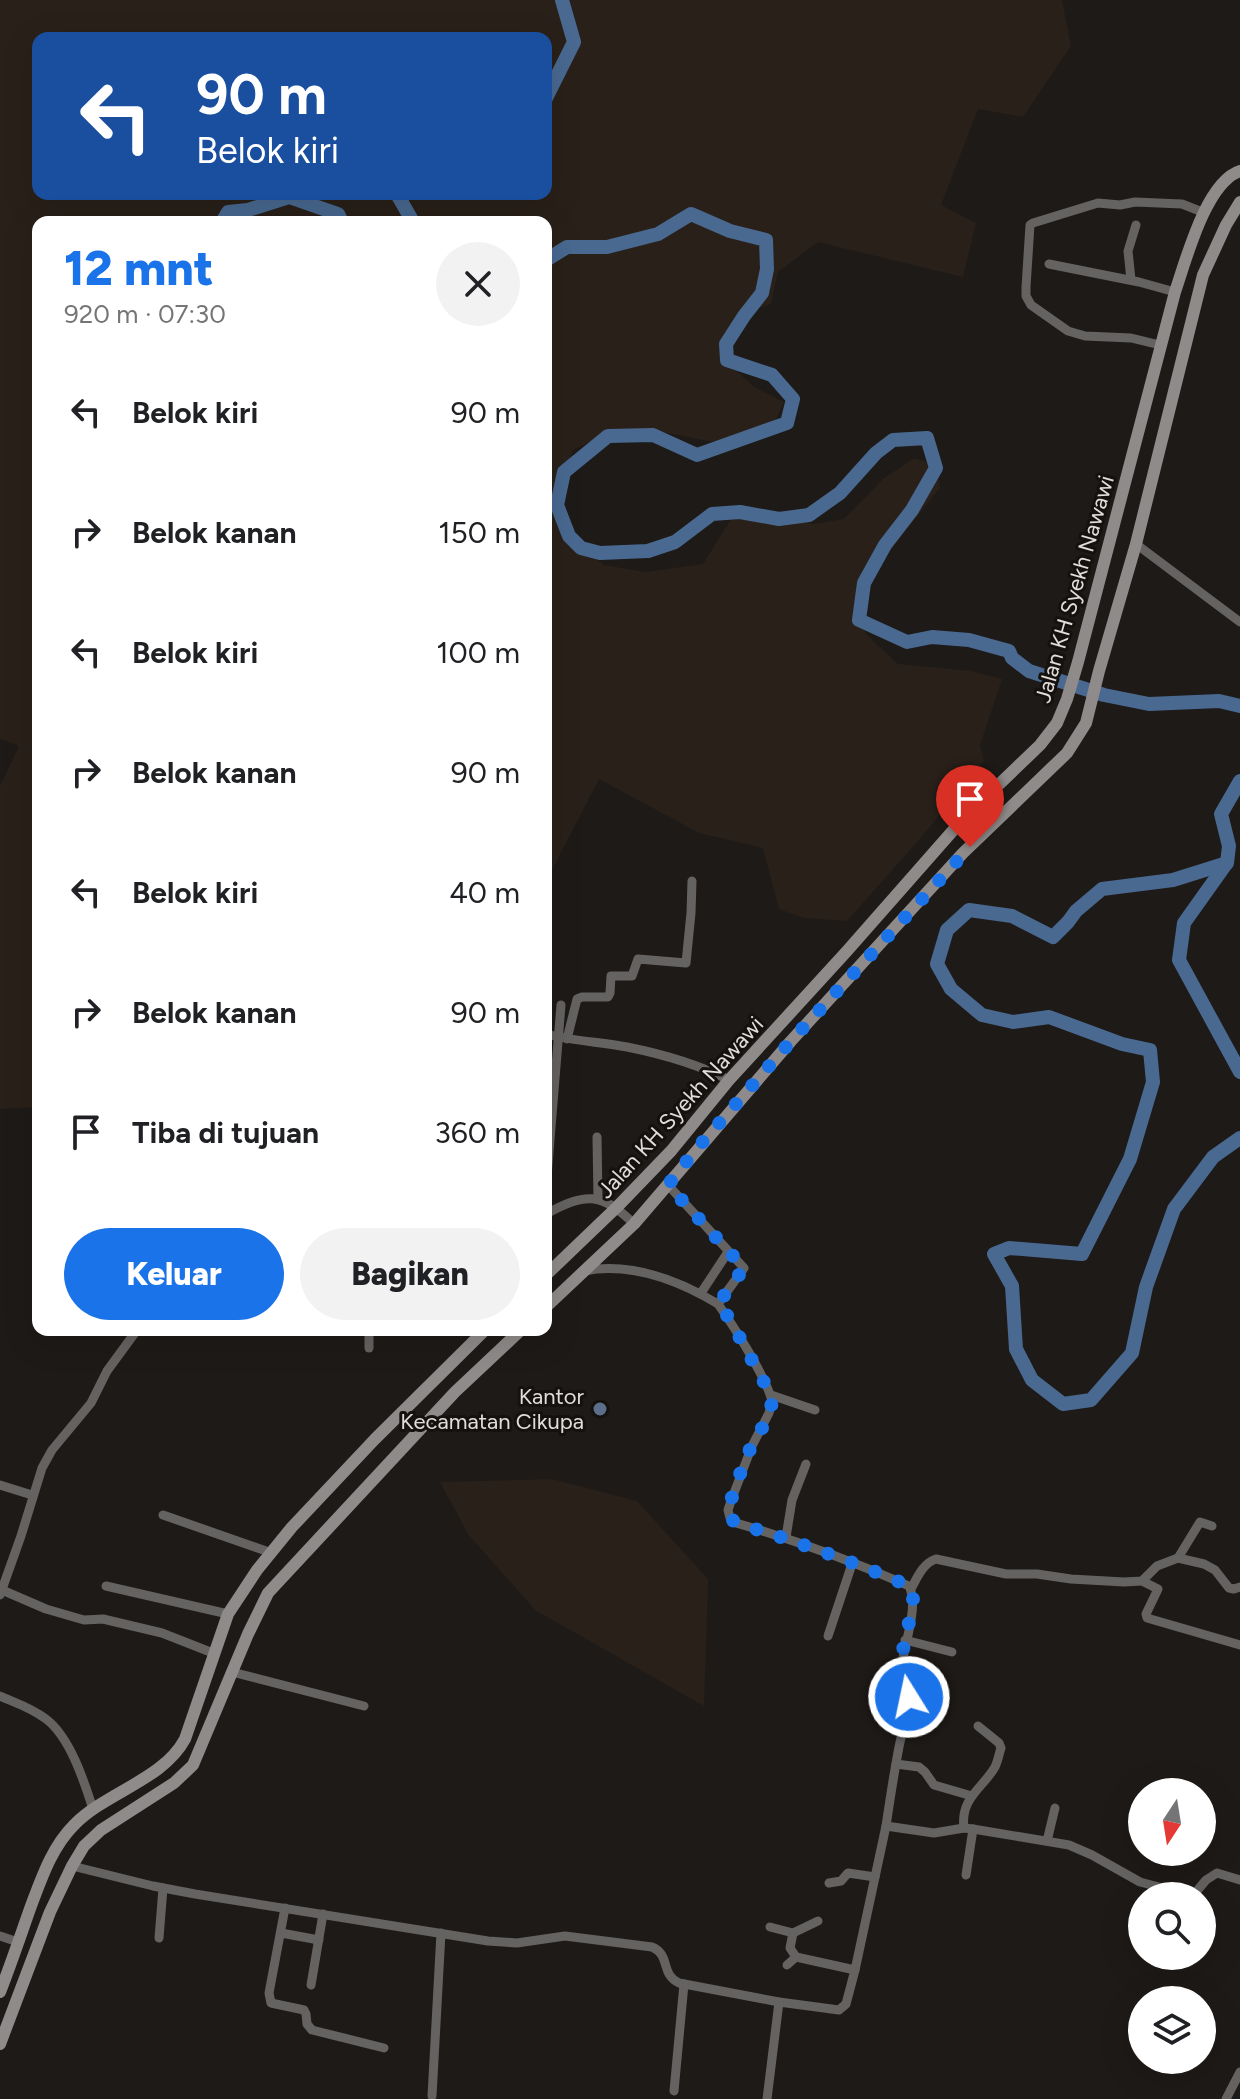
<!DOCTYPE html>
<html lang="id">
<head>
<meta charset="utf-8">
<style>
	body { margin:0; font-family:Figtree,sans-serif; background:#f2f2f2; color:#202124; height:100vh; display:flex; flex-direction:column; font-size:30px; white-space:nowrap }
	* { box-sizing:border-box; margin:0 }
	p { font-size:26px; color:#757577 }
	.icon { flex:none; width:44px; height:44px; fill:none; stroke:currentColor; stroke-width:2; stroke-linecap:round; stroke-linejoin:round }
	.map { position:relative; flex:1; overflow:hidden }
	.sheet { position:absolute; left:32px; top:216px; width:520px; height:1120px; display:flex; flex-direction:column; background:#fff; border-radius:16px; box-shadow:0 8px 32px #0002 }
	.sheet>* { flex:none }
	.banner { position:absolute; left:32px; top:32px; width:520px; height:168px; border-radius:16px; box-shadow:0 8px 32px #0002; background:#1a4fa0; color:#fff; overflow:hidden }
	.needle { width:52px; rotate:192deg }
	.controls { position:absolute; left:1128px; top:1778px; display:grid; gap:16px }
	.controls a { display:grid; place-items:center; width:88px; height:88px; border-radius:50%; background:#fff; box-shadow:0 8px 32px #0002; font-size:40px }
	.pin { position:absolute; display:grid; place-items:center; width:68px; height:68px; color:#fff; margin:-82px -34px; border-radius:50% 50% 50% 0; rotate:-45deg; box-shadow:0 0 8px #0007 }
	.pin .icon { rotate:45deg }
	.me { position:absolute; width:88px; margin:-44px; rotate:350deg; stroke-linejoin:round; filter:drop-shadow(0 0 6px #0008) }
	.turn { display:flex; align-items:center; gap:28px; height:168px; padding:0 32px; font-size:36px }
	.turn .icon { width:104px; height:104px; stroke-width:2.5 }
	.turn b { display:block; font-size:56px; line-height:68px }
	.round { display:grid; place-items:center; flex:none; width:84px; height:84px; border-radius:42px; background:#f2f2f2 }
	.summary { display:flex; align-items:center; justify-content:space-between; height:136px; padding:0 32px }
	h1 { font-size:48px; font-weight:800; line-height:60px; color:#1a73e8 }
	.primary-button { display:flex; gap:16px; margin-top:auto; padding:16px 32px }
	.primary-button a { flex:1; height:92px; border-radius:48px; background:#1a73e8; color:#fff; font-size:32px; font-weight:800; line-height:92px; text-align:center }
	.primary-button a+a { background:#f2f2f2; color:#202124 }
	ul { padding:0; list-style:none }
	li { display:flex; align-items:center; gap:24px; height:120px; padding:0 32px }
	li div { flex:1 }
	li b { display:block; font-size:30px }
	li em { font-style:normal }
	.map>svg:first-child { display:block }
	.built { fill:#292019; fill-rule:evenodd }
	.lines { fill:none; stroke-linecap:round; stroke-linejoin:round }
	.river { stroke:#496991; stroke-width:14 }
	.minor { stroke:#656262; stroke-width:9 }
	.secondary { stroke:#908b8b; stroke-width:12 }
	.route { stroke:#1a73e8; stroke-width:14; stroke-dasharray:0 25.2 }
	.service-dot { fill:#5c6f8a; stroke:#15110e; stroke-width:3 }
	.labels { text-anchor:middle; stroke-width:6; stroke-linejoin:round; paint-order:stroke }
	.street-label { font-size:22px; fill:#e0dddb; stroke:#15110e }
	.poi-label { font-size:22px; fill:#e0dddb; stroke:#15110e; text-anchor:end }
</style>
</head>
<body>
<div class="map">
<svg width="1240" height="2099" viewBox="0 0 1240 2099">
	<rect width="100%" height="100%" fill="#1e1a17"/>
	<g class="built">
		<path d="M0,0H1062L1071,46L1023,117L978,109L941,205L976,223L963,277L818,242L778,272L771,304L751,311L734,322L723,347L728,363L754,387L784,402L772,427L719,443L646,429L614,430L573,450L563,482L564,520L576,544L604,565L645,572L703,564L730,521L755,509L813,524L844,519L883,479L914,458L937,465L940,488L868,578L856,608L866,634L898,664L970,671L1002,679L980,745L984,761L919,840L847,921L804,918L779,909L763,848L699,833L599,779L546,882V222H38V1107L0,1109V786L19,746L0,739ZM38,38H546V194H38Z"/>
		<path d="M552,1479L637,1501L708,1579L704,1706L535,1610L468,1534L440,1482Z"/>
	</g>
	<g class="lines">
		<g class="river">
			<path d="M546,98L574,42L562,0"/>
			<path d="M397,194L413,222"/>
			<path d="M222,222L228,212L248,210L289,197L338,214L342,222"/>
			<path d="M546,260L567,247H607L658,234L691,214L730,231L766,240L767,269L762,293L744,316L726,344L727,360L772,375L793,399L787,423L697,455L653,435L608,436L564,472L557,505L569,536L581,548L600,553L648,551L675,542L712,514L740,512L779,519L809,515L840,493L876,453L893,440L927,438L936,468L912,510L885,545L864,583L859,620L907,642L932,637L969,640L1009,651L1012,658L1029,671L1104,695L1149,704L1219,701L1240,706"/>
			<path d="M1240,781L1221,814L1229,846L1227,863L1173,880L1102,889L1076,911L1068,922L1053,937L1012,916L969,910L947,930L937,964L951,989L982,1015L1013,1022L1049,1017L1122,1044L1150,1050L1153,1082L1130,1159L1082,1254L1009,1248L994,1254L1012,1286L1016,1349L1032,1380L1063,1404L1091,1400L1132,1353L1146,1287L1174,1209L1213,1157L1240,1138"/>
			<path d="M1226,864L1184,923L1179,960L1240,1072"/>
		</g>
		<g class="minor">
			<path d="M1049,264L1139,282L1175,292"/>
			<path d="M1131,280L1128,251L1136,225"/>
			<path d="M1160,345L1131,338L1085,336L1068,331L1031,305L1026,296V287L1030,225L1033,223L1098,203L1120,205L1135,202L1182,204L1205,213"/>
			<path d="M1136,544L1240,622"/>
			<path d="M546,1034C573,1041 600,1042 627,1047C662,1054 697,1064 729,1080"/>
			<path d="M567,1039L577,999L582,997H608L610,993L611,976H632L638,959L686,963L691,913L692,881"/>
			<path d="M597,1137L598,1199"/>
			<path d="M668,1185L744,1268L718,1304C733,1325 766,1377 772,1401L769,1413L752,1446L731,1501L728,1510L730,1518L736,1523C795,1540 852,1561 909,1586C919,1606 905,1641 902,1664C900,1679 910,1685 909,1699C908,1714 902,1731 899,1747C894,1773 890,1799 886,1826L934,1833L964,1828L973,1829L1069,1845L1092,1855L1140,1882L1186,1894L1196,1892L1206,1880L1217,1873L1240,1880"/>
			<path d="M546,1189L561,1005"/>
			<path d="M546,1214C585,1193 601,1191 634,1224"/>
			<path d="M584,1271C630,1262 678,1280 718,1304"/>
			<path d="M701,1293L728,1252"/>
			<path d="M369,1348V1330"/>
			<path d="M771,1395L815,1410"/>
			<path d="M0,1485L32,1495"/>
			<path d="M163,1515L272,1553"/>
			<path d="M786,1537L792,1500L806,1464"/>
			<path d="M1178,1558L1200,1522L1212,1526"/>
			<path d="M1142,1581L1158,1589L1146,1614L1147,1618L1240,1645"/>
			<path d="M106,1586L228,1614"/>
			<path d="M911,1589C917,1578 923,1563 936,1559L1006,1574H1037L1071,1579L1124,1582L1142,1581L1157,1566L1178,1558L1204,1564L1215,1570L1229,1588L1234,1589L1240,1587"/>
			<path d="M2,1590L46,1609L84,1620L103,1619L162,1633L213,1653"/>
			<path d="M0,1595L21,1536L42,1468L52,1450L91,1403L107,1371L137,1330"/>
			<path d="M828,1636L853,1561"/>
			<path d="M905,1640L952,1652"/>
			<path d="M232,1672L364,1706"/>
			<path d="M0,1696C16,1703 32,1708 46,1719C70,1737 84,1781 93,1809"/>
			<path d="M896,1764L919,1767L925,1772L934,1785L972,1796"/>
			<path d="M964,1828C960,1798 983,1788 995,1767C998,1761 999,1754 1001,1748L999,1743L978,1726"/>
			<path d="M1047,1841L1055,1808"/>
			<path d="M72,1866L153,1886L195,1894L488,1941L517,1943L565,1936L652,1947C671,1955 660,1974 679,1983L779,2002L839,2010L846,2004L855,1970L886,1826"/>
			<path d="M966,1875L973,1829"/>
			<path d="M829,1883L841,1881L848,1873L875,1877"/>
			<path d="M285,1908L269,1993L271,2003L304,2010L306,2014L307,2024L312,2030L384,2048"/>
			<path d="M770,1927L793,1933"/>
			<path d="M281,1933L319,1940"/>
			<path d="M0,1936L18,1942"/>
			<path d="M159,1938L163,1888"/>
			<path d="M796,1957L855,1970"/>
			<path d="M787,1965L796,1957L790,1948L793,1933L818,1921"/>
			<path d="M311,1985L323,1914"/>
			<path d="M674,2091L684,1984"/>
			<path d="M432,2096L441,1933"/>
			<path d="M767,2099L779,2002"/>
			<path d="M1226,2099L1240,2072"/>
		</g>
		<g class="secondary">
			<path d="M546,1275L617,1207L671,1151L729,1080L847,951L964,818L1040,745L1057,723L1067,699L1078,662L1175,292C1186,260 1206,182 1240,171"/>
			<path d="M546,1307L634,1224L791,1041L963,853L1067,753L1086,723L1099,671L1136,544L1203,275L1226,225L1240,202"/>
			<path d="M0,1992C11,1964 21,1934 31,1906C42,1877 52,1847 74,1825C106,1792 163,1780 185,1739L228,1614L257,1570L292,1527L375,1439L485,1330"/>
			<path d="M0,2044L50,1912L72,1866L84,1846L101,1830L174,1783L193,1765L248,1634L268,1593L455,1392L521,1330"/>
		</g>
	</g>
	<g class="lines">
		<path class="route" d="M909,1697C908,1690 904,1685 902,1679C897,1664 910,1621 913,1605V1596L909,1586C852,1561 795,1541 736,1523L730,1518C727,1507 732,1499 735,1488C740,1474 745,1460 751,1447C759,1431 775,1413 771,1395L729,1318L718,1304L744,1268L668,1185L694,1152L791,1041L970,847"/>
	</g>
	<circle class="service-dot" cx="600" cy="1409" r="8"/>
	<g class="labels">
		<g class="street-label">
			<text transform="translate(1074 589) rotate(-74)" y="8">Jalan KH Syekh Nawawi</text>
			<text transform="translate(680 1107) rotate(-48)" y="8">Jalan KH Syekh Nawawi</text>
		</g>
		<g class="poi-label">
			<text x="584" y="1404">Kantor<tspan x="584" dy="25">Kecamatan Cikupa</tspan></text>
		</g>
	</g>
</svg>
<div class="controls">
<a><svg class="needle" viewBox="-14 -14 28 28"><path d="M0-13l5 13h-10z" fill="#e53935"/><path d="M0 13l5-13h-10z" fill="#757577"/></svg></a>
<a><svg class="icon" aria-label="search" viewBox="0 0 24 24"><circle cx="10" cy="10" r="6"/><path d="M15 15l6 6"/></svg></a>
<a><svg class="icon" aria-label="layers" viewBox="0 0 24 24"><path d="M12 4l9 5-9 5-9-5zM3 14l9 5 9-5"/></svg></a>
</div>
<div class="pin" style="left:970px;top:847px;background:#d93025"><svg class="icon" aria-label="arrive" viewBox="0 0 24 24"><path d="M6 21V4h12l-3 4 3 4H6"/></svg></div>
<svg class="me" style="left:909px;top:1697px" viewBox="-20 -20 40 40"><circle r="17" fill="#1a73e8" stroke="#fff" stroke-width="3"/><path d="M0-11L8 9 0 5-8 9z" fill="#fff"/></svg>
<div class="banner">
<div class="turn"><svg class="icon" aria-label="left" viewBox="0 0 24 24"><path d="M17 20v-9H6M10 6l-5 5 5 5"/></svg><div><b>90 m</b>Belok kiri</div></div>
</div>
<section class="sheet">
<div class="summary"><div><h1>12 mnt</h1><p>920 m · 07:30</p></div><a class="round"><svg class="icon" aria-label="close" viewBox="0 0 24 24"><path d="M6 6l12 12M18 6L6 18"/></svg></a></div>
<ul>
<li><svg class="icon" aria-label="left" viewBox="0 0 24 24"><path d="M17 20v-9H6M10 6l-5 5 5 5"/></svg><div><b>Belok kiri</b></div><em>90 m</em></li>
<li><svg class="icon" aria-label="right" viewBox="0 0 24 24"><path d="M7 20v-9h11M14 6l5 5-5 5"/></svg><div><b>Belok kanan</b></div><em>150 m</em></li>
<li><svg class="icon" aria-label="left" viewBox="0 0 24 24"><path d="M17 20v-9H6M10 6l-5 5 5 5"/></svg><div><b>Belok kiri</b></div><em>100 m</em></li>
<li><svg class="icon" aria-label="right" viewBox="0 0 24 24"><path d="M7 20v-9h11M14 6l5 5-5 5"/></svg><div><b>Belok kanan</b></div><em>90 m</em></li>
<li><svg class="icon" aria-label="left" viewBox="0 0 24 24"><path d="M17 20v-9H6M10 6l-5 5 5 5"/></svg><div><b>Belok kiri</b></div><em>40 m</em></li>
<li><svg class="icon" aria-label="right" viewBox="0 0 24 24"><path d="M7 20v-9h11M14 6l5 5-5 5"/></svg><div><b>Belok kanan</b></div><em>90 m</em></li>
<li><svg class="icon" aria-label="arrive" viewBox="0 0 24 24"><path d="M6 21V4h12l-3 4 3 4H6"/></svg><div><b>Tiba di tujuan</b></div><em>360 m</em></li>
</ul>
<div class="primary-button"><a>Keluar</a><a>Bagikan</a></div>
</section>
</div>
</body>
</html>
